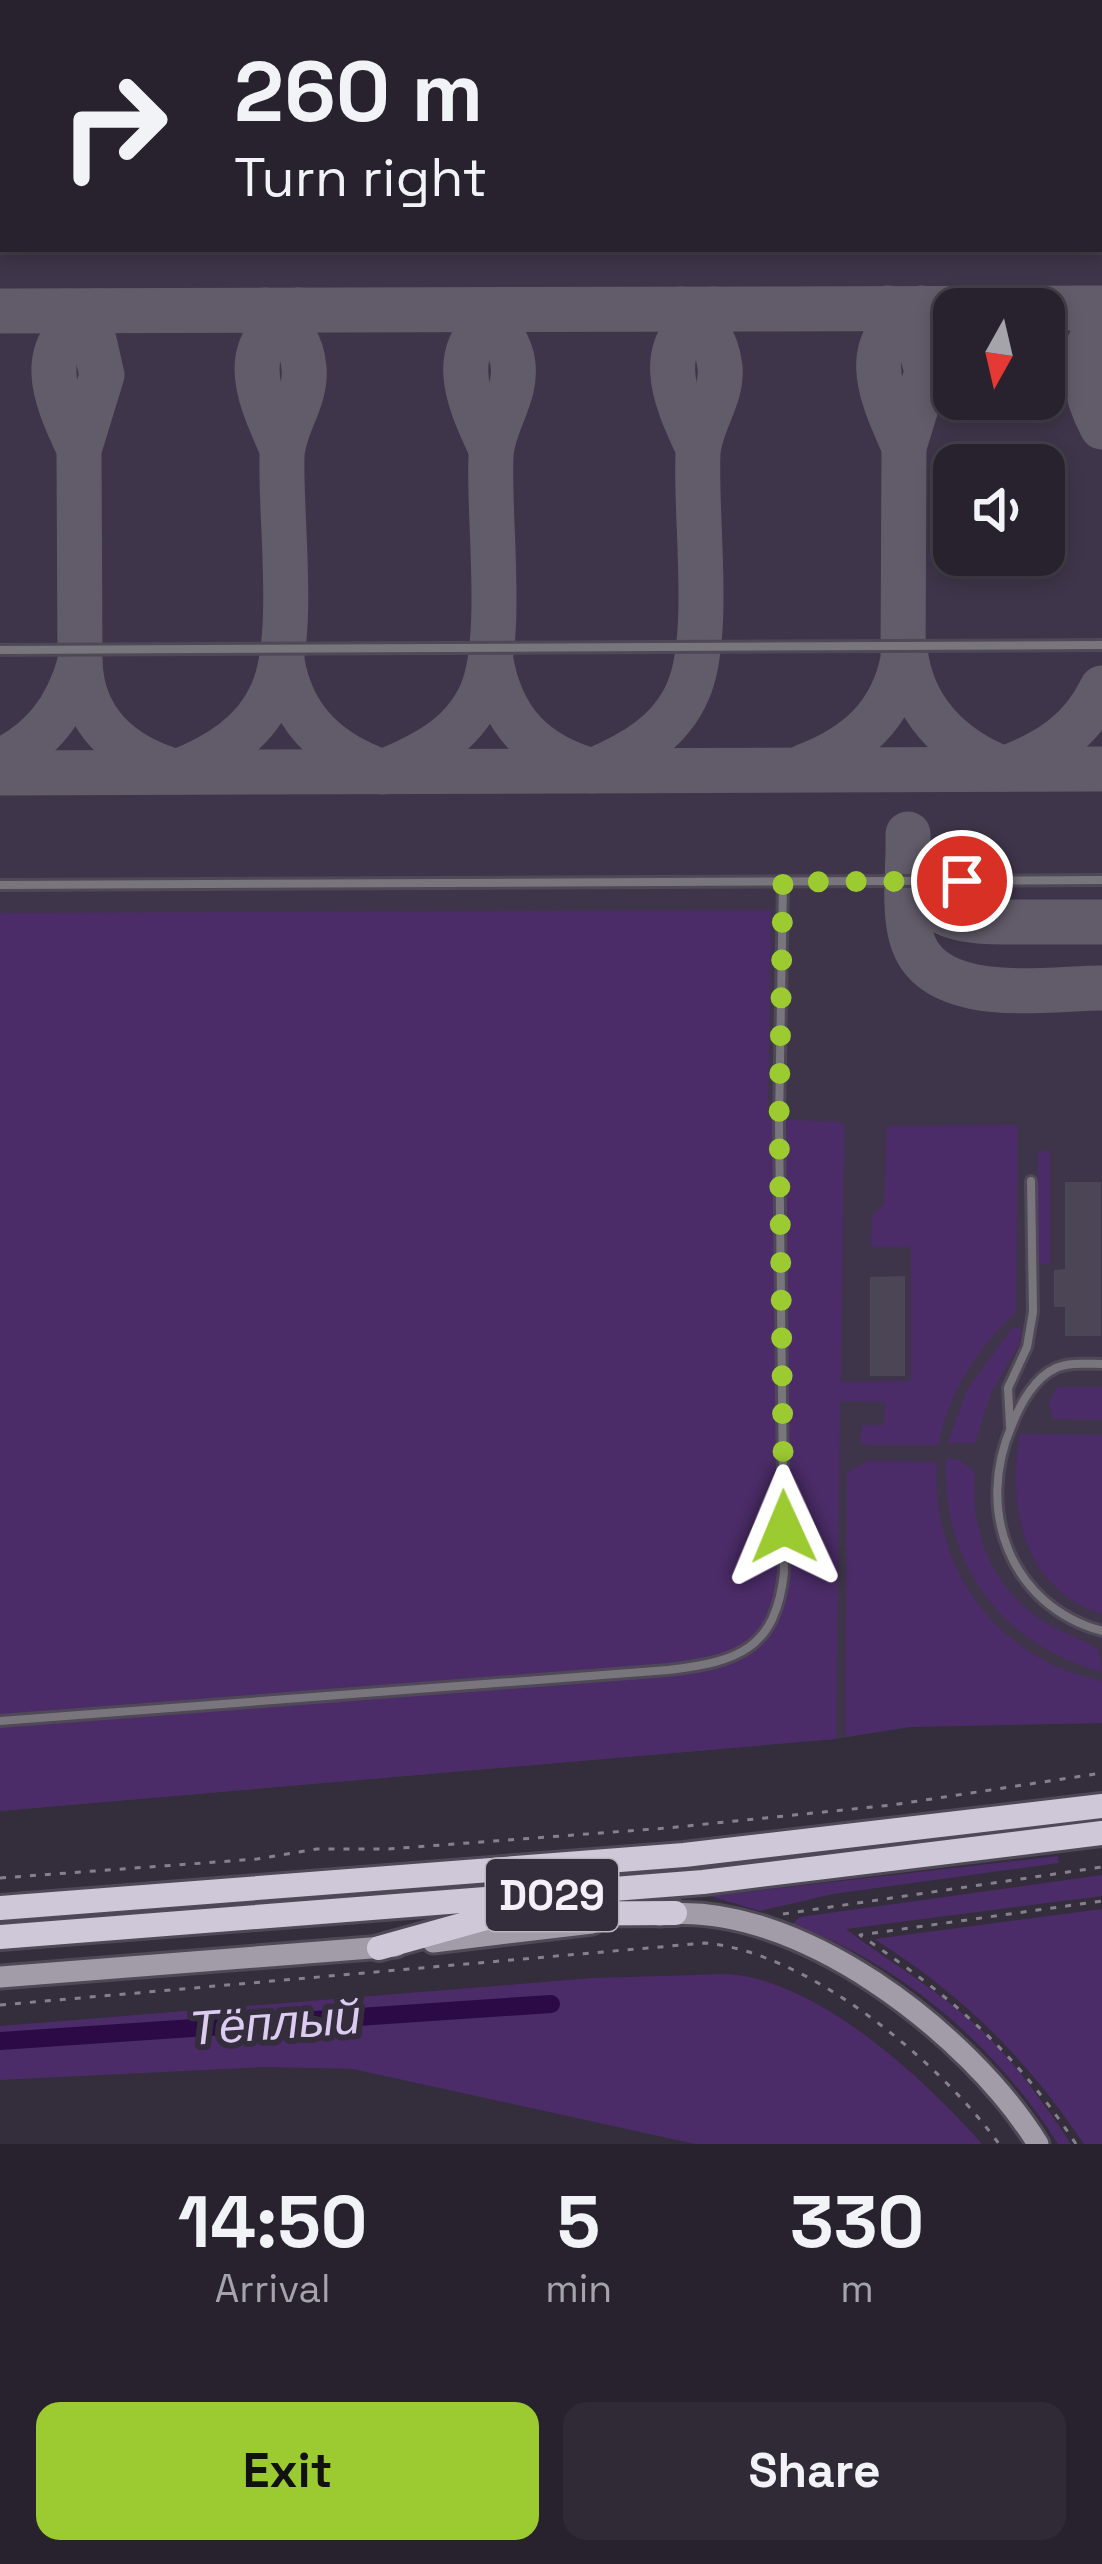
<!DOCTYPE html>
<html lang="en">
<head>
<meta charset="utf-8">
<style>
	body { margin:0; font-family:"Space Grotesk",sans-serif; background:#2f2a35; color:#f1f3f6; height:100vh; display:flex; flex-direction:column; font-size:45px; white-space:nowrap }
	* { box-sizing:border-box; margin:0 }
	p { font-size:39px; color:#a4a4aa }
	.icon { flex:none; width:66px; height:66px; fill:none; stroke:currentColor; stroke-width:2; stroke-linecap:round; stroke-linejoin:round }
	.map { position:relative; height:2144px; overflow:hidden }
	.details { display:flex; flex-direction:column; background:#27222d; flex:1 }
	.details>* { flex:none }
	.top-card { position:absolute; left:0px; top:0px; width:1104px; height:252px; box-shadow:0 6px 18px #0003,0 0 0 3px #433f49; background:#27222d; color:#f1f3f6; overflow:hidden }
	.needle { width:78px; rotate:188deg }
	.tools { position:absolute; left:933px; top:288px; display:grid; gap:24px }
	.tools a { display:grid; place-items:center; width:132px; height:132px; border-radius:24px; background:#27222d; box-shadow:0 6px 18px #0003,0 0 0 3px #433f49; font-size:60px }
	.pin { position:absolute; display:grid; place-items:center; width:102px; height:102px; color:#fff; margin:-51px; border:6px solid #fff; border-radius:50%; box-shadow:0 3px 12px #0007 }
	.me { position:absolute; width:132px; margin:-66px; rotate:359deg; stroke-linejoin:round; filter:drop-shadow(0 0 9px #0008) }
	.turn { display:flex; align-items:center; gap:42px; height:252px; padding:0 36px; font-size:54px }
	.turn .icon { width:156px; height:156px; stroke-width:2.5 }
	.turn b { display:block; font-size:84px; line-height:102px }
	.eta { display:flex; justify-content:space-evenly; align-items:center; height:204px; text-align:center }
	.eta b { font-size:72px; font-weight:800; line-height:84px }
	.cta { display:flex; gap:24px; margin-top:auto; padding:24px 36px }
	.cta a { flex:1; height:138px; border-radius:24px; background:#9cca31; color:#111; font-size:48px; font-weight:800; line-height:138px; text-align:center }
	.cta a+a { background:#2f2a35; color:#f1f3f6 }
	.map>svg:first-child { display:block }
	.built { fill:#3f354a; fill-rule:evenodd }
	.green { fill:#4b2c68 }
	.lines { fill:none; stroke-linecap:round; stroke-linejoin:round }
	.canal { stroke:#2c0a46; stroke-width:18 }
	.taxiway { stroke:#625c6a; stroke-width:45 }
	.building { fill:#4c4555 }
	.service-casing { stroke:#4f4856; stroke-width:14 }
	.secondary-casing { stroke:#4f4856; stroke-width:27 }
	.trunk-casing { stroke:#4f4856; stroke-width:30 }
	.path { stroke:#86808d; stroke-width:3; stroke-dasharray:6 9; stroke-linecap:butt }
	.service { stroke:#79757d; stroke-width:8 }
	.secondary { stroke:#a19ca8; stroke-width:21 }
	.trunk { stroke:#cfc8d9; stroke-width:24 }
	.route { stroke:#9cca31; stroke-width:21; stroke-dasharray:0 37.8 }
	.labels { text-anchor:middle; stroke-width:12; stroke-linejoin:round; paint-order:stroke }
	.shield { fill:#342d3c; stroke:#bab6c0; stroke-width:3 }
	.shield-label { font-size:42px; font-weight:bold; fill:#f4f0f9 }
	.water-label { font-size:48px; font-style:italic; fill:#ddccf2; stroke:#342d3c }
</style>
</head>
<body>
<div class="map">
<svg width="1102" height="2144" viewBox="0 0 1102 2144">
	<rect width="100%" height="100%" fill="#342d3c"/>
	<path class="built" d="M0,0H1102V1723L910,1727L836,1739L0,1811ZM3,3H1101V249H3ZM954,309H1044V399H954ZM954,465H1044V555H954Z"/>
	<g class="green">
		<path d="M0,0H1102V172L1101,3H3L0,187Z"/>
		<path d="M771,910L768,1119L844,1122L841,1382L911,1381V1247H871L872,1216L884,1204L887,1126L1018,1125L1016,1312C977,1348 949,1393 938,1445H865L860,1441L862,1425H884L885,1402L840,1401L836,1739L0,1811V913Z"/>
		<rect x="1038" y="1151" width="12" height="113"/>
		<path d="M1012,1328L1022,1329L1019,1345L991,1393L975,1443H948L967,1390Z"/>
		<path d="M1057,1387H1102V1420L1053,1419L1049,1403Z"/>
		<path d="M1020,1434L1102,1435V1614C1023,1589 1007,1507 1020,1434Z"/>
		<path d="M946,1459L959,1460L975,1472C970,1534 992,1591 1049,1625C1065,1634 1084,1639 1099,1650L1102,1672C1001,1645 942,1563 946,1459Z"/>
		<path d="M868,1461L937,1462C930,1567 997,1660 1102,1681V1723L910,1727L845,1737L847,1472Z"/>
		<path d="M1058,1856L1059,1863L833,1894L760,1911L710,1896Z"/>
		<path d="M1102,1875V1896L846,1929C884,1958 925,1982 962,2013C1006,2049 1040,2097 1071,2144H1058C995,2045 902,1964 792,1924L800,1917Z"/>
		<path d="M1102,1909V2144H1084C1027,2059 961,1993 874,1939Z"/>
		<path d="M728,1974C818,1980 925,2079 982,2144H695L353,2069L266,2067L0,2080V2026L593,1978Z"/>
	</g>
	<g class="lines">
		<path class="canal" d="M0,2041L551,2004"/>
		<g class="taxiway">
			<path d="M0,311L1102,308"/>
			<path d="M1102,325C1074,352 1086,397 1102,427"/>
			<path d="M904,447C881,395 854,340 921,308"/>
			<path d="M698,448C673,395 650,342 714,309"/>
			<path d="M79,449C54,396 31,344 97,311"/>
			<path d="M282,449C259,396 233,345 299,310"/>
			<path d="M491,449C466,396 443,344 508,310"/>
			<path d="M905,649C911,708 950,748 1004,769C1048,752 1081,732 1102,688"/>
			<path d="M282,661C292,720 329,753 383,772C424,755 462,736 481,694C505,639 488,519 491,456C492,422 520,395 512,358C506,335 493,322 473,310"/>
			<path d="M491,661C502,721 534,754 592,771C632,754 670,733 688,691C712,636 695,518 698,454C699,424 723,398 720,367C717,339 703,323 681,309"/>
			<path d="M80,662C82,721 122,756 177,772C217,756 254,734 272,693C297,637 280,520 282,456C283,426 307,400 304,368C302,341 288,324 265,310"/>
			<path d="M0,761C43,741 67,708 80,662L79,450L102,375L94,340L80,322L64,311"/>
			<path d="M805,766C857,746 892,715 903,659L904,447L927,372L918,337L905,320L888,308"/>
			<path d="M0,773L1102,769"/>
			<path d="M908,834C909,866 903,905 911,936C930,1009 1045,988 1102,988"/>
			<path d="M909,865C926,922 964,922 1015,922C1044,922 1073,922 1102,922"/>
		</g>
	</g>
	<g class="building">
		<path d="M1065,1182H1101V1336H1065V1307H1054V1270L1065,1269Z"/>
		<path d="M905,1276V1376H870V1277Z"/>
	</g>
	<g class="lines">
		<g class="service-casing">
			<g id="service">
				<path d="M0,650L1102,645"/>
				<path d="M0,885L1102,880"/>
				<path d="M1102,1364C1087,1364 1070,1362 1056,1368C1035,1377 1020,1404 1012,1425C975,1509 1009,1605 1102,1631"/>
				<path d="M1010,1426L1008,1388L1027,1347L1033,1312L1031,1181"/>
				<path d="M0,1721L668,1670C738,1662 776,1649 784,1572L779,1121L783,882"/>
			</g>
		</g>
		<g class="secondary-casing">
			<g id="secondary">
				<path d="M659,1915C796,1898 970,2034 1038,2144"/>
				<path d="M433,1942L592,1923"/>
				<path d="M0,1977L396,1946"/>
			</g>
		</g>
		<g class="trunk-casing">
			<g id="trunk">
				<path d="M0,1908L684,1855L1102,1806"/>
				<path d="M503,1914L675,1913"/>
				<path d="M0,1937L703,1882L1102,1833"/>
				<path d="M379,1948L515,1910"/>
			</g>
		</g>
		<g class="path">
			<path d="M0,1878L257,1859L317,1849H388L667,1828L892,1805L1102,1773"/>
			<path d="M783,1914L1102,1867"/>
			<path d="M0,2005L705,1943C809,1952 940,2062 999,2144"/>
			<path d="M1076,2144C1013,2049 953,1998 860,1935L1102,1901"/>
		</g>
		<use href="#service" class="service"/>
		<use href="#secondary" class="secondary"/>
		<use href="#trunk" class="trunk"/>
	</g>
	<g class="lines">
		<path class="route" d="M784,1527L779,1121L783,882L962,881"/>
	</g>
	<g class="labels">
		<rect class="shield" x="486" y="1859" width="132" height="72" rx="9"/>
		<g class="shield-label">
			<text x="552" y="1910">D029</text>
		</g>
		<g class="water-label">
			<text transform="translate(275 2022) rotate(-4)" y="17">Тёплый</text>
		</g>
	</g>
</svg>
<div class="tools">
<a><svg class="needle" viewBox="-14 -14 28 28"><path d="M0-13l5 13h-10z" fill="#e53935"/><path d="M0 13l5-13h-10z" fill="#a4a4aa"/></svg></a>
<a><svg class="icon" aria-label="sound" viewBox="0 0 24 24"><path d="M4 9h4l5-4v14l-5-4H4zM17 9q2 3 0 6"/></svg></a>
</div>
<div class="pin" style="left:962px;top:881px;background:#d93025"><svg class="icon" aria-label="arrive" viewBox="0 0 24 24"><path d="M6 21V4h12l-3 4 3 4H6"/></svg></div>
<svg class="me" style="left:784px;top:1527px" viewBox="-20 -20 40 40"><path d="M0-17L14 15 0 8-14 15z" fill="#9cca31" stroke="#fff" stroke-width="4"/></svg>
<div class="top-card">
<div class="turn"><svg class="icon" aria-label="right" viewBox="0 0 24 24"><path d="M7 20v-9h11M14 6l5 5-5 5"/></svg><div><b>260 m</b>Turn right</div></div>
</div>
</div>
<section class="details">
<div class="eta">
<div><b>14:50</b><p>Arrival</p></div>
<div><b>5</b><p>min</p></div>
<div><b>330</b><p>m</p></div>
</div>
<div class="cta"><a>Exit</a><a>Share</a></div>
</section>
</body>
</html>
